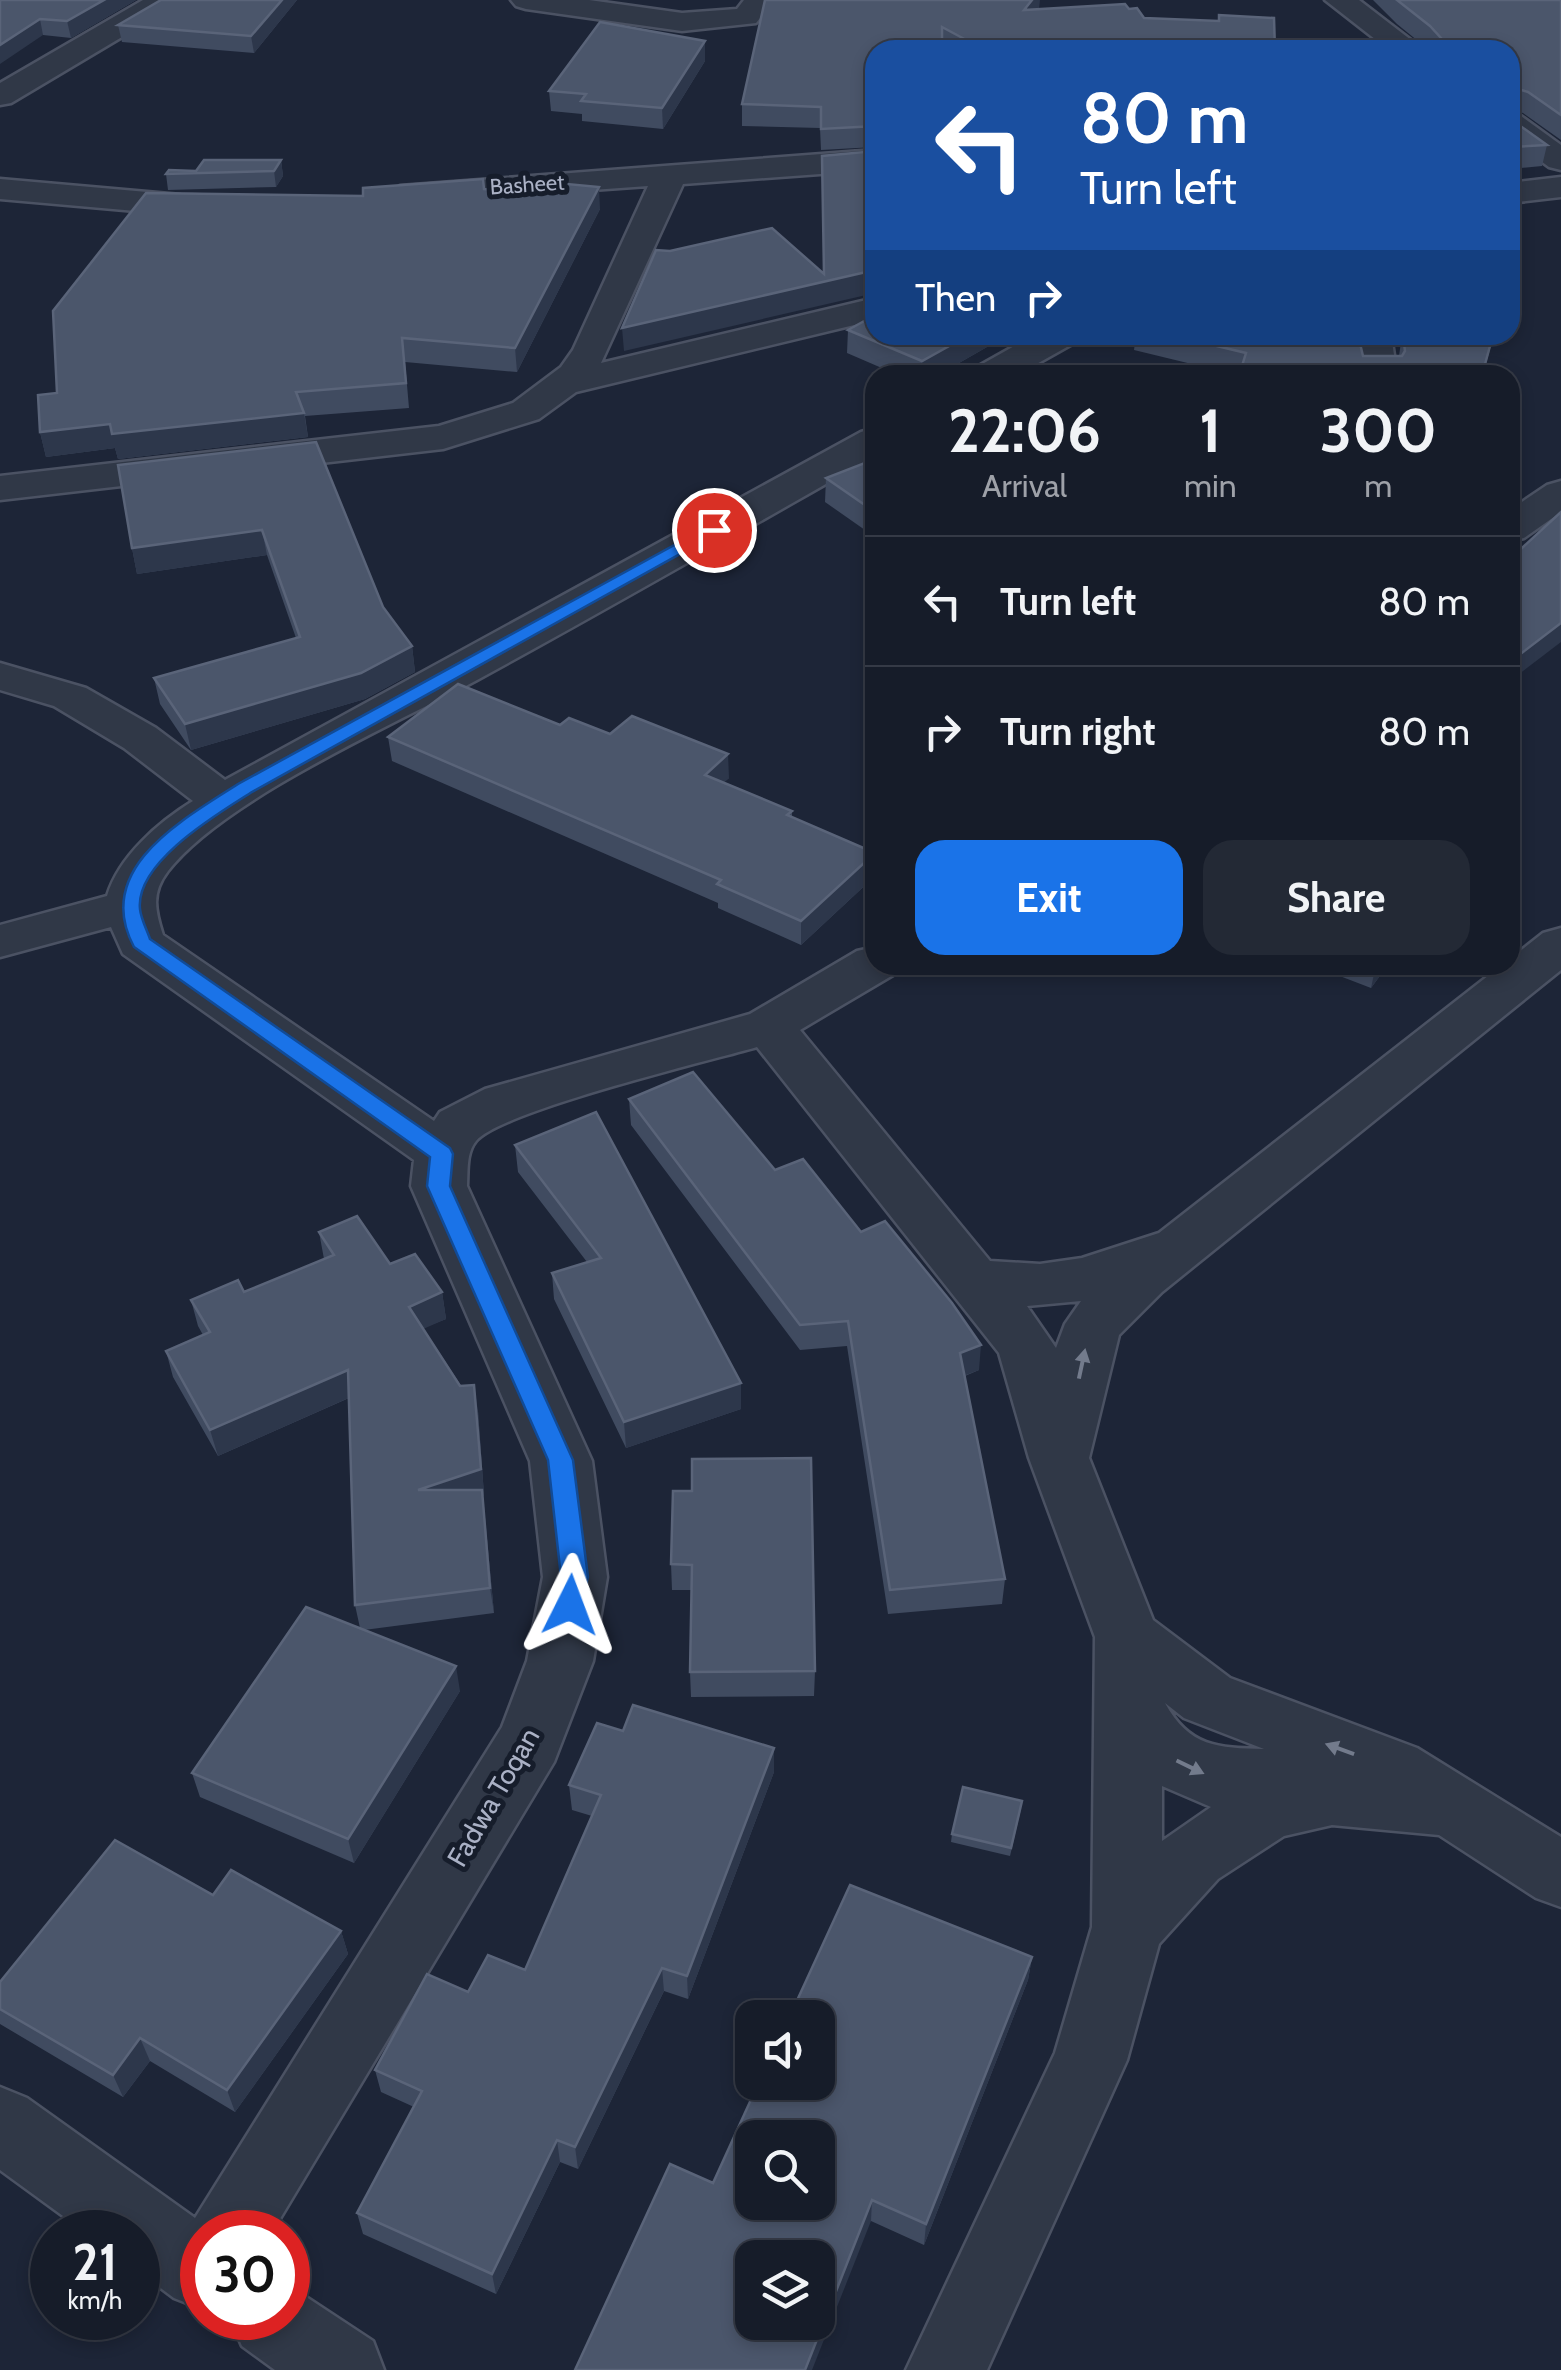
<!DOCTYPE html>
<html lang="en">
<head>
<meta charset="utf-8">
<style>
	body { margin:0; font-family:Cabin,sans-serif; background:#232935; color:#f1f3f6; height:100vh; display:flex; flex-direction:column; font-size:38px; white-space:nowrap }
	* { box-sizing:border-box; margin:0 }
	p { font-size:32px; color:#9ea1a8 }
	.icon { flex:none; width:55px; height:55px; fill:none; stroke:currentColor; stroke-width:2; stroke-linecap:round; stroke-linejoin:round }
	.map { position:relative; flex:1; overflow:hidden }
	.sheet { position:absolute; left:865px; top:365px; width:655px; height:610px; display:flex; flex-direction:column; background:#161c29; border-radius:30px; box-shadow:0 5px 15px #0003,0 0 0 2px #353a46 }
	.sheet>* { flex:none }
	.top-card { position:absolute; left:865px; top:40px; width:655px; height:305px; border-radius:30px; box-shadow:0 5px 15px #0003,0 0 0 2px #353a46; background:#1a4fa0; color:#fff; overflow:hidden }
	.controls { position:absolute; left:735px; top:2000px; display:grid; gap:20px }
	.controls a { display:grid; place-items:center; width:100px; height:100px; border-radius:20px; background:#161c29; box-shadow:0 5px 15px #0003,0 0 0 2px #353a46; font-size:50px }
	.speed { position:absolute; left:30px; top:2210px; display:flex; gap:20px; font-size:50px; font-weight:700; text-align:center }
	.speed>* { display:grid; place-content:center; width:130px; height:130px; border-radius:50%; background:#161c29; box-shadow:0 5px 15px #0003,0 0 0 2px #353a46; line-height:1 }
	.speed small { font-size:25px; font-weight:400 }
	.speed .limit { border:15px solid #d22; background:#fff; color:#111 }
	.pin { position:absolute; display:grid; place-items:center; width:85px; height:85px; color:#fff; margin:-42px; border:5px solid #fff; border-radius:50%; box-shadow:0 2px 10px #0007 }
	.me { position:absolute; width:110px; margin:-55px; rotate:3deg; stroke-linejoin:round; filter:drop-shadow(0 0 8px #0008) }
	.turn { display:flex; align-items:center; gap:35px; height:210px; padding:0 50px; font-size:45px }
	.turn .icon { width:130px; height:130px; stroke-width:2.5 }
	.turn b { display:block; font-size:70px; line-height:85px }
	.then { display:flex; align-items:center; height:95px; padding:0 50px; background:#0003; gap:20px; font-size:38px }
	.eta { display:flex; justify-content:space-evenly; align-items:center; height:170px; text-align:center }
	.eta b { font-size:60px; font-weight:800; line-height:70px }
	.button { display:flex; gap:20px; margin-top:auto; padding:20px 50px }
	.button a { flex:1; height:115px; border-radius:30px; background:#1a73e8; color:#fff; font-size:40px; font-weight:800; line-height:115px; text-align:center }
	.button a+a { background:#232935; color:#f1f3f6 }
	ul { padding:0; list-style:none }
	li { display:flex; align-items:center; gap:30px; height:130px; padding:0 50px; border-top:2px solid #353a46 }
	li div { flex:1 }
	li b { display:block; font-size:38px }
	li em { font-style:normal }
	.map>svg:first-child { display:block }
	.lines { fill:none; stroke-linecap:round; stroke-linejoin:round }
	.minor-casing { stroke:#4b5263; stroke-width:5 }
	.minor { fill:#303847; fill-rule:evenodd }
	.wall { fill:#404b60 }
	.shaded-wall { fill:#2d374b }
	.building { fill:#4b566b; stroke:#5a6479; stroke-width:2.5; fill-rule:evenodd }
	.oneway { fill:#737b8c }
	.route { fill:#1a73e8; stroke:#114b97; stroke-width:2.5 }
	.labels { text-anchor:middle; stroke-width:10; stroke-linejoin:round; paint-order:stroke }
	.far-street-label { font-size:22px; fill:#aab1c5; stroke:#161d2b }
	.street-label { font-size:28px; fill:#aab1c5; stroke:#161d2b }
</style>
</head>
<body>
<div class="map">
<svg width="1561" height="2370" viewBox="0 0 1561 2370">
	<rect width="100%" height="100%" fill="#1d2537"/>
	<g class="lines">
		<g class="minor-casing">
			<g id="minor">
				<path d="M143,0H179L174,6L11,103L0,105V83Z"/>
				<path d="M511,0H589L682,13L737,9L744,0H775L756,23L682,31L526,9L516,6Z"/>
				<path d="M1325,0H1359L1424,50H1389Z"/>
				<path d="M1510,113L1521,116L1561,145V170L1549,167L1510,138Z"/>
				<path d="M875,150V170L683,184L601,363L875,298V320L576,392L539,419L443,449L0,500V476L439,426L513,403L561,367L573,350L648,186L412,203L400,200L395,193L400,186Z"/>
				<path d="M1561,177V197L1510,203V183Z"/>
				<path d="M0,179L181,195L223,196L228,203L223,210L181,215L0,199Z"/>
				<path d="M1034,335H1079L1074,343L1017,375H971L977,367Z"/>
				<path d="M1355,335H1391L1397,375H1359Z"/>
				<path d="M875,428V456C743,531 611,607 477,680C393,725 224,799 168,871C151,893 155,910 163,935L434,1121L440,1112L485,1089L750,1014L857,951L875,947V965H899L893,975L800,1030L990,1261L1040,1264L1082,1258L1159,1233L1502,965H1510V959L1543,933L1561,928V970L1162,1292L1119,1335L1089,1458L1153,1620L1230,1678L1417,1748L1561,1837V1907L1536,1898L1439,1835L1332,1825L1284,1836L1218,1879L1159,1944L1127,2060L987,2370H906L1055,2053L1092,1927L1095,1637L1029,1458L999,1353L757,1047C708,1061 501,1111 476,1141C466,1153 468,1171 467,1186L592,1461L607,1577L593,1661L554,1762L272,2232H202V2309L174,2298L138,2271V2232H85L0,2170V2087L27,2098L195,2218L502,1727L527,1661L543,1577L530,1461L411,1186L414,1160L123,954L111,927L0,957V925L107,896C119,856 159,822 193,801L124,748L54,706L0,690V663L86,688L156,728L225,780L861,432ZM1081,1301L1065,1324L1056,1348L1027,1306ZM1165,1703L1184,1718L1264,1749C1218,1748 1189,1747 1165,1703ZM1162,1786L1211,1807L1162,1841Z"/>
				<path d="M1561,481V512L1524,538L1510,541V510L1547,485Z"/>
				<path d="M288,2285L373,2341L384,2370H275L242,2346L230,2318H288Z"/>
			</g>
		</g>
		<use href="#minor" class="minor"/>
	</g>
	<g class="wall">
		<path d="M0,0H136L71,38L43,35Z"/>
		<path d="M161,0H297L254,53L122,42L118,25Z"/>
		<path d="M765,0L1039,9H1129L1144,18L1218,21L1219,15L1275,50H945L942,48L875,50V147L821,150L820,128L742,126V104Z"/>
		<path d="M1373,0H1561V140L1523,113L1512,110V120L1547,145L1542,166L1510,169V50H1429L1397,24Z"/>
		<path d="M705,41V61L663,129L582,121V114L551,111L549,91Z"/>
		<path d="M281,160L283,176L276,187L168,190L166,174Z"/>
		<path d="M484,189L600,209L517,372L405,362L409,408L305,416L308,437L118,459L115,448L46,457L40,432L57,393L363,196Z"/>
		<path d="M848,330L875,335H1008L938,375H898L847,353Z"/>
		<path d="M1136,335H1358L1363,356H1399L1402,335H1494L1483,375H1237L1134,350Z"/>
		<path d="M316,442L383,607L412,646L415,672L365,699L191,750L160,704L154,678L296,638L267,555L137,574L132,548Z"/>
		<path d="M875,459V537L825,502L826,478Z"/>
		<path d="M560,725L729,778L724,782L792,811V818L875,853L874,877L801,945L718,908V903L392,761L388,737Z"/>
		<path d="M1311,965H1388L1371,988Z"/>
		<path d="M629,1099L775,1170L861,1232L979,1370L965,1376L1005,1579L1002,1604L888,1614L847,1346L800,1350L631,1125Z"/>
		<path d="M515,1145L741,1383V1409L626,1448L554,1299L552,1273L587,1262L518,1172Z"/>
		<path d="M319,1232L390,1264L442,1292L446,1319L423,1328L478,1411L484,1495L483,1496L494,1613L364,1630L460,1691L354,1863L200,1797L192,1773L360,1628L355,1605L349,1398L218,1456L173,1377L166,1351L203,1335L198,1326L191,1300L244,1292L324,1259Z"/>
		<path d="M673,1491L815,1671L814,1696L691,1697L690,1672L692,1590H672L671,1564Z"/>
		<path d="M623,1731L774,1748V1772L688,1999L664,1991L578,2169L560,2162L496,2294L363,2234L357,2213L414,2107L381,2092L375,2070L468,1992L525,1970L592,1816L572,1810L569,1785Z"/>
		<path d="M1021,1809L1010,1856L951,1842L952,1834Z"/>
		<path d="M213,1895L341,1931L348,1954L235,2112L150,2061L123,2097L0,2024V1982Z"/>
		<path d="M1032,1957L1028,1980L924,2245L871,2221L713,2183Z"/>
	</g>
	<g class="shaded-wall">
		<path d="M104,0H136L71,38L67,21Z"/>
		<path d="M282,0H297L254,53L251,36Z"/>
		<path d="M1027,0H1040L1039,9L1023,31Z"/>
		<path d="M40,19L43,35L0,64V45Z"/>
		<path d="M705,41V61L663,129L662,108Z"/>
		<path d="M281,160L283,176L276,187L274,171Z"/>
		<path d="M599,187L600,209L517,372L515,348Z"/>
		<path d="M875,270V293L624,351L622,328Z"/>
		<path d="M969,335H1008L938,375H921L922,361Z"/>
		<path d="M1407,366L1405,375H1381Z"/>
		<path d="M304,413L308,437L118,459L115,448L46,457L40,432L110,424Z"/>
		<path d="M262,530L267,555L137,574L132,548Z"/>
		<path d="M1561,623V642L1510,681V662Z"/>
		<path d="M412,646L415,672L365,699L191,750L185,724Z"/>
		<path d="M728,754L729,778L706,799L705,775Z"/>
		<path d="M875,853L874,877L801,945V921Z"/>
		<path d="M1376,965H1388L1371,988Z"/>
		<path d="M442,1292L446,1319L414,1333L409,1307Z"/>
		<path d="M981,1345L979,1370L958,1378L960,1353Z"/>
		<path d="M348,1370L353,1396L218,1456L210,1430Z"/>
		<path d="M741,1383V1409L626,1448L624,1422Z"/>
		<path d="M474,1385L478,1411L484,1495L483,1496L494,1613L490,1588L418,1490Z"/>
		<path d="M456,1666L460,1691L354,1863L348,1839Z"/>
		<path d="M774,1748V1772L688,1999L687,1976Z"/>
		<path d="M341,1931L348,1954L235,2112L227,2090Z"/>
		<path d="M1032,1957L1028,1980L924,2245L926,2224Z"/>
		<path d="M662,1968L664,1991L578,2169L575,2147Z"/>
		<path d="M140,2038L150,2061L123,2097L113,2075Z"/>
		<path d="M557,2140L560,2162L496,2294L492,2274Z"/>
		<path d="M872,2200L871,2221L812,2370H805Z"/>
	</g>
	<g class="building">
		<path d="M0,0H104L67,21L40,19L0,45Z"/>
		<path d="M161,0H282L251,36L118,25Z"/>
		<path d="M765,0H1032L1024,10L1125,4L1129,9L1137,8L1144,18L1219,21V15L1274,18L1275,50H985L942,27V50H875V126L821,129V107L742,104Z"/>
		<path d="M1397,0H1561V115L1528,92L1515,88L1511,92L1512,120L1547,145L1510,147V50H1452L1430,26Z"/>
		<path d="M600,22L705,41L662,108L581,101L586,94L549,91Z"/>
		<path d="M875,151V270L622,328L656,250L670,251L772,228L824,274L822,156Z"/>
		<path d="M204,160H281L274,171L166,174L169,170L196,171Z"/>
		<path d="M483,179L484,189L539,194L546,182L599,187L515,348L402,338L406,383L296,392L304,413L112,434L110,424L40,432L38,395L57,393L53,311L146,193L363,196V188Z"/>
		<path d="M875,315V335H969L922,361L848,330Z"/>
		<path d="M1171,335H1358L1363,356H1402L1405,351L1403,336L1424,339L1421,335H1493L1482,375H1402L1409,370L1407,366L1381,375H1282L1283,372L1242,366L1246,353Z"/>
		<path d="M316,442L383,607L412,646L361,673L185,724L154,678L300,637L262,530L132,548L118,465Z"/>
		<path d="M875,459V512L826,478Z"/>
		<path d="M1561,512V623L1510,662V559Z"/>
		<path d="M458,684L560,725L569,718L610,734L632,716L728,754L705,775L792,811L787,815L875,853L801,921L717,884L721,880L388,737Z"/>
		<path d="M693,1072L775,1170L803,1159L861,1232L885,1221L952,1303L981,1345L960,1353L1005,1579L890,1590L848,1321L800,1325L629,1099Z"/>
		<path d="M596,1112L741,1383L624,1422L552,1273L601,1258L515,1145Z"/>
		<path d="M357,1216L390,1264L415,1254L442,1292L409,1307L460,1386L474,1385L481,1469L418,1490H482L490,1588L355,1605L348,1370L210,1430L166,1351L210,1332L191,1300L238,1280L244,1292L334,1255L319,1232Z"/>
		<path d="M811,1458L815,1671L690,1672L692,1565L671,1564L673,1491H692V1459Z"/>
		<path d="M306,1607L456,1666L348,1839L192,1773Z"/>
		<path d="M633,1705L774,1748L687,1976L662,1968L575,2147L557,2140L492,2274L357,2213L422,2091L375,2070L427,1974L468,1992L488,1955L525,1970L601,1795L569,1785L597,1723L623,1731Z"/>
		<path d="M963,1787L1022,1801L1011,1848L952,1834Z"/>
		<path d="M115,1840L213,1895L231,1870L341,1931L227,2090L140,2038L113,2075L0,2009V1982Z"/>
		<path d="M850,1885L1032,1957L926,2224L872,2200L805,2370H575L670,2164L713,2183L759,2082H818V2018H789ZM752,2138H818V2202H752ZM752,2258H818V2322H752Z"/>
	</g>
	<defs><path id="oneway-solid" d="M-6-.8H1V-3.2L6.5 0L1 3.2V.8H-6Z" transform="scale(2.5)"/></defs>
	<g class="oneway">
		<use href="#oneway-solid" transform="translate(1082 1364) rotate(-78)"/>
		<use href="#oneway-solid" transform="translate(1340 1749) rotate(-160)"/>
		<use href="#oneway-solid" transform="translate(1190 1767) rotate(26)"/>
	</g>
	<path class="route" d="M709,526L723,530L252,792C219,813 135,862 140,909C141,919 147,930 150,939L450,1148L453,1154L450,1186L573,1460L588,1577L579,1613L570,1616L560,1613L556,1605L561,1577L548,1460L427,1186L430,1157L134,947C92,869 182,820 238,784Z"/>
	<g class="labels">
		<g class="far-street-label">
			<text transform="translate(527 184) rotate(-4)" y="8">Basheet</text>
		</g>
		<g class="street-label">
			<text transform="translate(493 1797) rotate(-60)" y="10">Fadwa Toqan</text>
		</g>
	</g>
</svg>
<div class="controls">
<a><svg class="icon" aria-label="sound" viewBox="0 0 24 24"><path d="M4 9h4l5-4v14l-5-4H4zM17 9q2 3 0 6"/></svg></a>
<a><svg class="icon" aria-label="search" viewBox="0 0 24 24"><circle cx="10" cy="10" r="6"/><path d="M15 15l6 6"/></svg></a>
<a><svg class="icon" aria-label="layers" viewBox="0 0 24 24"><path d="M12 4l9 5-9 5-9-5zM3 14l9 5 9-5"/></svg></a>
</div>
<div class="speed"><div>21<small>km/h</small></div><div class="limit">30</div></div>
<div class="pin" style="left:714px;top:530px;background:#d93025"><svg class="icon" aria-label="arrive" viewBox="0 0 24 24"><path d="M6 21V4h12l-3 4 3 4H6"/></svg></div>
<svg class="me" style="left:570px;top:1605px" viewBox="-20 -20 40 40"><path d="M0-17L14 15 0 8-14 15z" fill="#1a73e8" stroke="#fff" stroke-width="4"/></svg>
<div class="top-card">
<div class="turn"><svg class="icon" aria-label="left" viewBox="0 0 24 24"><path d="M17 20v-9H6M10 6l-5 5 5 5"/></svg><div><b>80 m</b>Turn left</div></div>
<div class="then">Then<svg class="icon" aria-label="right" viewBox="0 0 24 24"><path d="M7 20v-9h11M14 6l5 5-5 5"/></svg></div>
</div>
<section class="sheet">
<div class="eta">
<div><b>22:06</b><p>Arrival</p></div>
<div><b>1</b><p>min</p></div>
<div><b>300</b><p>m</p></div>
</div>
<ul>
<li><svg class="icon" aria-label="left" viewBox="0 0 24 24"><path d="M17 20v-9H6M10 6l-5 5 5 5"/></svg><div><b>Turn left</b></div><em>80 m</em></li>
<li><svg class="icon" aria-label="right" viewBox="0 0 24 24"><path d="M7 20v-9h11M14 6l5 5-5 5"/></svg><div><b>Turn right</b></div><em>80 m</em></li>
</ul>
<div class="button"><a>Exit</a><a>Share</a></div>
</section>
</div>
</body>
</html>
